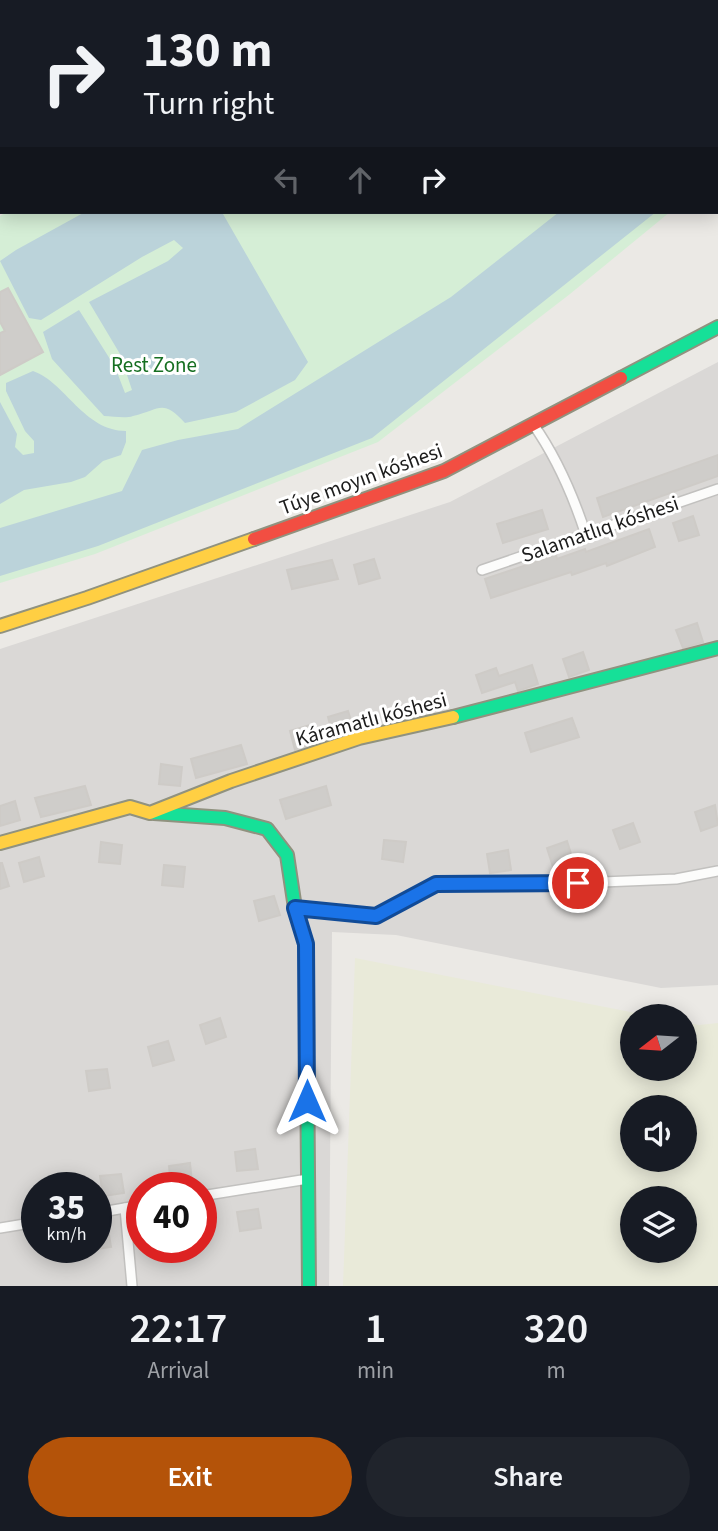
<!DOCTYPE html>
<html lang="en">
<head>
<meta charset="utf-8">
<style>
	body { margin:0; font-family:"Source Sans 3",sans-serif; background:#20242c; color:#f1f3f6; height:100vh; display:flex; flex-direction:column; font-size:26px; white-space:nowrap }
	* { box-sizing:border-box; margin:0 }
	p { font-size:23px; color:#9ea1a6 }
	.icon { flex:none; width:38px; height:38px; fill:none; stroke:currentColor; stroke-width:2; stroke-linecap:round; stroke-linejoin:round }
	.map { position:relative; height:1286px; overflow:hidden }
	.sheet { display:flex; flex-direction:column; background:#171b24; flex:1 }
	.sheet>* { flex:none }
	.top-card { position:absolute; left:0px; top:0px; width:719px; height:214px; box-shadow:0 4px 18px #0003; background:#171b24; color:#f1f3f6; overflow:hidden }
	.needle { width:46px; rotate:253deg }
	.tools { position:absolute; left:620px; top:1004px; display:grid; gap:14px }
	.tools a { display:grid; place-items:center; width:77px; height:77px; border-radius:50%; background:#171b24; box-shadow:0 4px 18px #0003; font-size:35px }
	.speed { position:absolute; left:21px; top:1172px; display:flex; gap:14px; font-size:35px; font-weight:700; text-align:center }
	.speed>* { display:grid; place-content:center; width:91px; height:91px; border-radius:50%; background:#171b24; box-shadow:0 4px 18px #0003; line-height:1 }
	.speed small { font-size:18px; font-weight:400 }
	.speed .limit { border:10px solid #d22; background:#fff; color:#111 }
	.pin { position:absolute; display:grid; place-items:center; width:60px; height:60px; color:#fff; margin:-30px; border:4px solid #fff; border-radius:50%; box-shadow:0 2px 7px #0007 }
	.me { position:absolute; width:77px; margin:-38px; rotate:0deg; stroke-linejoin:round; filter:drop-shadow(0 0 5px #0008) }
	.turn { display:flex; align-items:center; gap:24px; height:147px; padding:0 28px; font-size:32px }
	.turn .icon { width:91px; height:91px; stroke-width:2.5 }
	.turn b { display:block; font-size:49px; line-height:60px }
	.lanes { display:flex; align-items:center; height:66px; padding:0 28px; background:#0003; justify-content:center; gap:35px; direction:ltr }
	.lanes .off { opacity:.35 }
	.eta { display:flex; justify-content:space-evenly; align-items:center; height:119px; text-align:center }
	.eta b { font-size:42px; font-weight:600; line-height:49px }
	.action { display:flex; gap:14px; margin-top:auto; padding:14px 28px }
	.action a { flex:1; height:80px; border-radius:42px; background:#b45309; color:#fff; font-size:28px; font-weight:600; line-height:80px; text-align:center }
	.action a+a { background:#20242c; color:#f1f3f6 }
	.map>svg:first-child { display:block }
	.residential { fill:#dad8d6; fill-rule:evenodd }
	.farmland { fill:#e9ead9; fill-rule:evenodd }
	.park { fill:#d5eed6 }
	.water { fill:#bbd3da }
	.building { fill:#cfcdca; stroke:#cecbc7; stroke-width:2 }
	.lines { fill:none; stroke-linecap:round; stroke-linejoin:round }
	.street-casing { stroke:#c2c1bf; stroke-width:12 }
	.fast-casing { stroke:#90927f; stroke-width:16 }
	.slow-casing { stroke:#90927f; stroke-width:16 }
	.jam-casing { stroke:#90927f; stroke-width:16 }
	.street { stroke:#fcfcfb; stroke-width:9 }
	.fast { stroke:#16e098; stroke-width:12 }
	.slow { stroke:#ffcf43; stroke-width:12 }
	.jam { stroke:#f24e42; stroke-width:12 }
	.route-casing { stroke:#114b97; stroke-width:18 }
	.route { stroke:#1a73e8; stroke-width:12 }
	.labels { text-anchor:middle; stroke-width:6; stroke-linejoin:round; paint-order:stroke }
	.park-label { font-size:21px; fill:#166f21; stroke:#fff }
	.street-label { font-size:21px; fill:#1c1c1c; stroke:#fff }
</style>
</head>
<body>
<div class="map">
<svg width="718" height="1286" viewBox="0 0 718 1286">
	<rect width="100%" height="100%" fill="#ebe9e5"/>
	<path class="residential" d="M718,362V985L661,988L396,935L332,932L329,1286H0V649L450,502ZM37,1188H96V1248H37ZM142,1188H201V1248H142Z"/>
	<path class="farmland" d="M355,958L656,1017H632V1069H684V1022L699,1025L718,1023V1286H343ZM632,1108H684V1160H632ZM632,1199H684V1251H632Z"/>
	<g class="park">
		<path d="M402,0H718V172V2H398Z"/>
		<path d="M7,212H670L570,294L378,442L95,554L0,583V216Z"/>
	</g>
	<g class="water">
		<path d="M207,0H386L204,2Z"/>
		<path d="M504,0H690V2H501Z"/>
		<path d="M85,212H227L223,214L308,362L295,380L236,412L185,423C162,398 160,410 133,416C125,419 113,416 104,416L52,359L43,332L79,310L115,367L125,393L132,390L120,354L89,302L168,261L183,248L174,240L142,257L41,320L29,318L0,261L16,250Z"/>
		<path d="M559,212H656L372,438L98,546L0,576V528L122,491L142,450L178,440L238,429L451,297Z"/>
		<path d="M33,371C65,382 84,431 126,431V442L121,455L103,461L85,477L71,482L24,490L0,504V402L17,434L15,447L23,455L34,453V441L25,431L6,391V383Z"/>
	</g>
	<g class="building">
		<path d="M8,288L43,352L0,375V333L5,331L0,322V292Z"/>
		<path d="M718,455V476L603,517L597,498Z"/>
		<path d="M542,510L548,529L503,543L497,524Z"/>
		<path d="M693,516L699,535L679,541L673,523Z"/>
		<path d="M649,529L655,547L607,566L606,563L572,575L571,572L491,598L485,579L556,555L557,559L585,549L586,552Z"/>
		<path d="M374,559L380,578L359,584L354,565Z"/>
		<path d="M332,560L338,579L292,589L287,570Z"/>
		<path d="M697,623L703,642L683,648L676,630Z"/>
		<path d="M583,652L589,670L569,677L563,659Z"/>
		<path d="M532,665L538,684L518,691L515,682L482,693L476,675L496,668L499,676Z"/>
		<path d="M348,711L354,730L333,736L328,717Z"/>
		<path d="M572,718L579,737L531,752L525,733Z"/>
		<path d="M310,725L315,743L295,750L290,731Z"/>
		<path d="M241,745L247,764L196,778L191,759Z"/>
		<path d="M161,764L182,767L180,786L159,784Z"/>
		<path d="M85,786L91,805L41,817L35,798Z"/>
		<path d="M326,786L331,805L286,819L280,800Z"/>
		<path d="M15,801L20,820L0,826V806Z"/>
		<path d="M715,805L718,825L701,831L695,812Z"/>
		<path d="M633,823L640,842L620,849L613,830Z"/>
		<path d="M384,840L406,842L403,862L382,859Z"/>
		<path d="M567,841L573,860L553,867L547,848Z"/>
		<path d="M101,842L122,845L120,864L99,862Z"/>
		<path d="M508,850L511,870L490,873L487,854Z"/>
		<path d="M39,857L44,876L24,882L19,863Z"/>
		<path d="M0,863H2L9,886L0,889Z"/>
		<path d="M164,865L185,867L183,887L162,885Z"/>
		<path d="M274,896L280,915L259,921L254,901Z"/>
		<path d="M220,1018L226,1037L206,1044L200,1025Z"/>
		<path d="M168,1041L174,1060L153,1066L148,1047Z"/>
		<path d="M107,1069L110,1088L89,1091L86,1071Z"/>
		<path d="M255,1149L258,1169L237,1171L235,1152Z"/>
		<path d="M190,1163L192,1182L171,1185L169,1166Z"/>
		<path d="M121,1174L124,1193L103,1196L100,1176Z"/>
		<path d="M258,1209L261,1228L240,1231L237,1212Z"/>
		<path d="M108,1228L111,1247L96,1249V1229Z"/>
	</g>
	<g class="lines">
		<g class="street-casing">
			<g id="street">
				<path d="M144,2L147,0"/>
				<path d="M0,79L2,78"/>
				<path d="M533,424C557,458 573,495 586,535"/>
				<path d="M482,570L718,489"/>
				<path d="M295,908L376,916L436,884L529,885L676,879L718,871"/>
				<path d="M201,1196L308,1179"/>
				<path d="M125,1208L132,1286"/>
				<path d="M96,1213L142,1205"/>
				<path d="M0,1228L37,1222"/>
			</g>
		</g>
		<g class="fast-casing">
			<g id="fast">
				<path d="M621,378L718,327"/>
				<path d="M453,717L718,648"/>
				<path d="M154,813L225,818L267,829L287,855L295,908L306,944L309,1286"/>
			</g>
		</g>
		<g class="slow-casing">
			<g id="slow">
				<path d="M0,626L87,598L254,539"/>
				<path d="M0,843L130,807L150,813L231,781L359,738L453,717"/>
			</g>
		</g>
		<g class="jam-casing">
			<path id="jam" d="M254,539L444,471L621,378"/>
		</g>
		<use href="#street" class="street"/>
		<use href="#fast" class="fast"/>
		<use href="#slow" class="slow"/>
		<use href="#jam" class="jam"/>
	</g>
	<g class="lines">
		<g class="route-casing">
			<path id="route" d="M307,1101L306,944L295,908L376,916L436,884L578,883"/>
		</g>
		<use href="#route" class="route"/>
	</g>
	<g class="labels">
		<g class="park-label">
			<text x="154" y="372">Rest Zone</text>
		</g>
		<g class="street-label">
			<text transform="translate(361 479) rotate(-20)" y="7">Túye moyın kóshesi</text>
			<text transform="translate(600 529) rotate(-19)" y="7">Salamatlıq kóshesi</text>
			<text transform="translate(371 719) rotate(-15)" y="7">Káramatlı kóshesi</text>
		</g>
	</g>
</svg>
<div class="tools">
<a><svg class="needle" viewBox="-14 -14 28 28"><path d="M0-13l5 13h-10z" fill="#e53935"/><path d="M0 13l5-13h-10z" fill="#9ea1a6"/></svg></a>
<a><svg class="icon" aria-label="sound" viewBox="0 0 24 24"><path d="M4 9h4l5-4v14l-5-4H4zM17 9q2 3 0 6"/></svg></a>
<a><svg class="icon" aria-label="layers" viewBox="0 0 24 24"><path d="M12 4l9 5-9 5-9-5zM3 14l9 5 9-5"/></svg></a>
</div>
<div class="speed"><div>35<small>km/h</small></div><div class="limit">40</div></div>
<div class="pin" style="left:578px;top:883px;background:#d93025"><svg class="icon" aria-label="arrive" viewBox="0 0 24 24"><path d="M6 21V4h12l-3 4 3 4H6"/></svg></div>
<svg class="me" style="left:307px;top:1101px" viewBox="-20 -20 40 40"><path d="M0-17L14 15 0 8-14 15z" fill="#1a73e8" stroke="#fff" stroke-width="4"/></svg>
<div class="top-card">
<div class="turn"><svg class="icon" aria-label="right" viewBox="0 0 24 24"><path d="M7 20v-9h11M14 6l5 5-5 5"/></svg><div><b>130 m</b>Turn right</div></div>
<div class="lanes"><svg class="icon off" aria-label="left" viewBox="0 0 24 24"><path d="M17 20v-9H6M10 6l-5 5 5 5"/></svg><svg class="icon off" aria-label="ahead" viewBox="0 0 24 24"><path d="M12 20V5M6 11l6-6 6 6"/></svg><svg class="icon" aria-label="right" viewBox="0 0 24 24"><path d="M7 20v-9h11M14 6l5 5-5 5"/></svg></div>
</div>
</div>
<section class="sheet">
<div class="eta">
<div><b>22:17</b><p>Arrival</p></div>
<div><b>1</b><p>min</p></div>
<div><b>320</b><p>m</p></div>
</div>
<div class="action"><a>Exit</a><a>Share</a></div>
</section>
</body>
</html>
